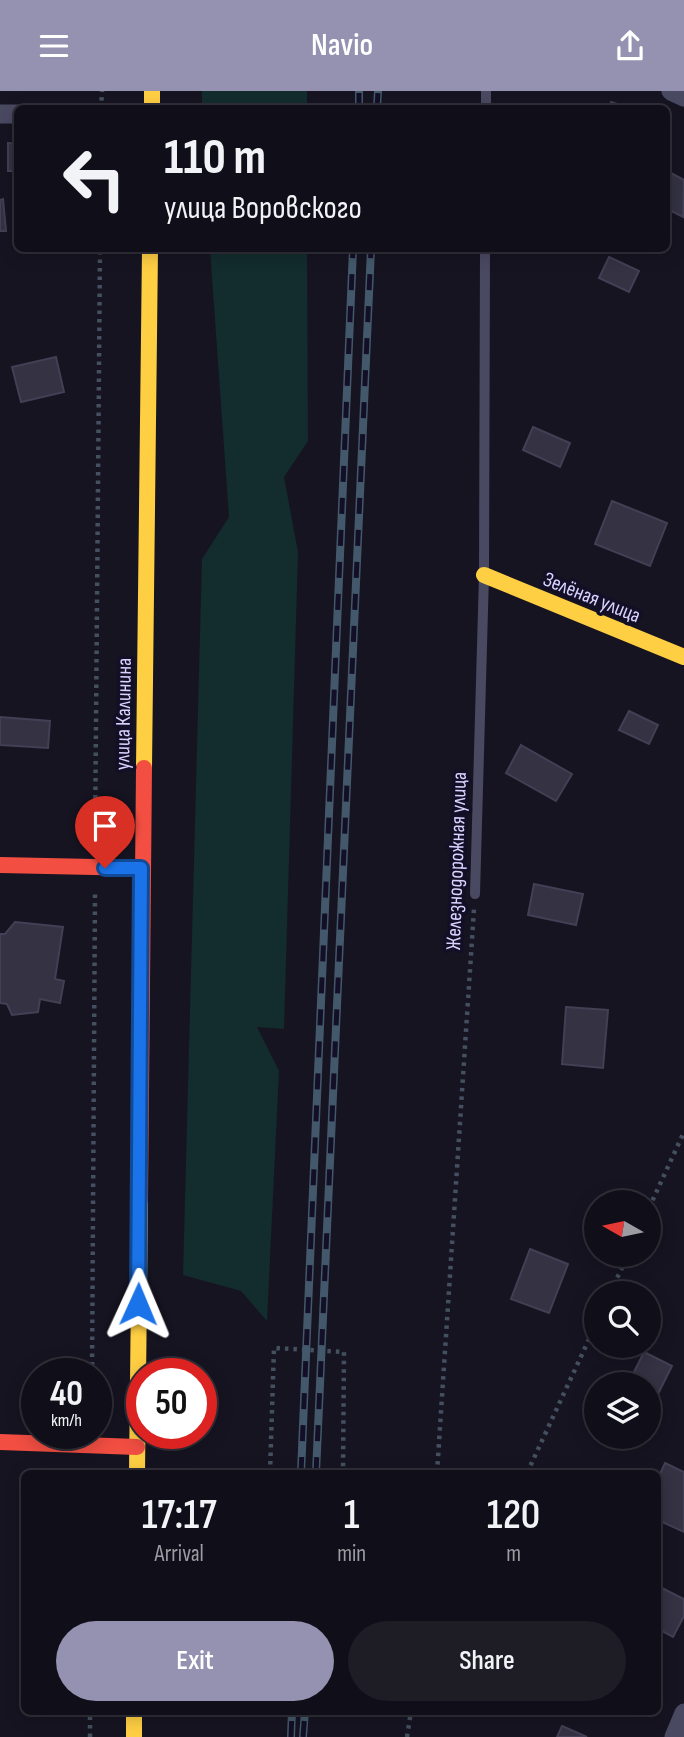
<!DOCTYPE html>
<html lang="en">
<head>
<meta charset="utf-8">
<style>
	body { margin:0; font-family:"Sofia Sans Condensed",sans-serif; background:#1e1d26; color:#f1f3f6; height:100vh; display:flex; flex-direction:column; font-size:26px; white-space:nowrap }
	* { box-sizing:border-box; margin:0 }
	p { font-size:23px; color:#9c9ca2 }
	.icon { flex:none; width:38px; height:38px; fill:none; stroke:currentColor; stroke-width:2; stroke-linecap:round; stroke-linejoin:round }
	.map { position:relative; flex:1; overflow:hidden }
	.details { position:absolute; left:21px; top:1379px; width:640px; height:245px; display:flex; flex-direction:column; background:#100f19; border-radius:10px; box-shadow:0 4px 18px #0003,0 0 0 2px #302f38 }
	.details>* { flex:none }
	.guide { position:absolute; left:14px; top:14px; width:656px; height:147px; border-radius:10px; box-shadow:0 4px 18px #0003,0 0 0 2px #302f38; background:#100f19; color:#f1f3f6; overflow:hidden }
	.needle { width:46px; rotate:279deg }
	.buttons { position:absolute; left:584px; top:1099px; display:grid; gap:14px }
	.buttons a { display:grid; place-items:center; width:77px; height:77px; border-radius:50%; background:#100f19; box-shadow:0 4px 18px #0003,0 0 0 2px #302f38; font-size:35px }
	.speed { position:absolute; left:21px; top:1267px; display:flex; gap:14px; font-size:35px; font-weight:700; text-align:center }
	.speed>* { display:grid; place-content:center; width:91px; height:91px; border-radius:50%; background:#100f19; box-shadow:0 4px 18px #0003,0 0 0 2px #302f38; line-height:1 }
	.speed small { font-size:18px; font-weight:400 }
	.speed .limit { border:10px solid #d22; background:#fff; color:#111 }
	.pin { position:absolute; display:grid; place-items:center; width:60px; height:60px; color:#fff; margin:-72px -30px; border-radius:50% 50% 50% 0; rotate:-45deg; box-shadow:0 0 7px #0007 }
	.pin .icon { rotate:45deg }
	.me { position:absolute; width:77px; margin:-38px; rotate:1deg; stroke-linejoin:round; filter:drop-shadow(0 0 5px #0008) }
	.turn { display:flex; align-items:center; gap:24px; height:147px; padding:0 35px; font-size:32px }
	.turn .icon { width:91px; height:91px; stroke-width:2.5 }
	.turn b { display:block; font-size:49px; line-height:60px }
	.eta { display:flex; justify-content:space-evenly; align-items:center; height:119px; text-align:center }
	.eta b { font-size:42px; font-weight:600; line-height:49px }
	.cta { display:flex; gap:14px; margin-top:auto; padding:14px 35px }
	.cta a { flex:1; height:80px; border-radius:42px; background:#9591b1; color:#fff; font-size:28px; font-weight:600; line-height:80px; text-align:center }
	.cta a+a { background:#1e1d26; color:#f1f3f6 }
	header { display:flex; justify-content:space-between; align-items:center; height:91px; padding:0 35px; background:#9591b1; color:#fff; font-size:32px; font-weight:600 }
	.map>svg:first-child { display:block }
	.green { fill:#132c2d }
	.building { fill:#343243; stroke:#433f54; stroke-width:2 }
	.lines { fill:none; stroke-linecap:round; stroke-linejoin:round }
	.path { stroke:#44505f; stroke-width:4.5; stroke-dasharray:3.5 5; stroke-linecap:butt }
	.lane { stroke:#4a4962; stroke-width:10 }
	.street { stroke:#4a4962; stroke-width:19 }
	.slow { stroke:#ffcf43; stroke-width:16 }
	.jam { stroke:#f24e42; stroke-width:16 }
	.rail-casing { stroke:#43596b; stroke-width:8 }
	.rail { stroke:#130f26; stroke-width:5; stroke-dasharray:16; stroke-linecap:butt }
	.route-casing { stroke:#114b97; stroke-width:18 }
	.route { stroke:#1a73e8; stroke-width:12 }
	.labels { text-anchor:middle; stroke-width:7; stroke-linejoin:round; paint-order:stroke }
	.street-label { font-size:21px; fill:#d9d4ff; stroke:#130f26 }
</style>
</head>
<body>
<header><svg class="icon" aria-label="menu" viewBox="0 0 24 24"><path d="M4 6h16M4 12h16M4 18h16"/></svg>Navio<svg class="icon" aria-label="share" viewBox="0 0 24 24"><path d="M12 15V3M7 8l5-5 5 5M5 13v7h14v-7"/></svg></header>
<div class="map">
<svg width="684" height="1646" viewBox="0 0 684 1646">
	<rect width="100%" height="100%" fill="#161421"/>
	<g class="green">
		<rect x="202" y="0" width="105" height="17"/>
		<path d="M210,158H307L308,350L284,386L298,461L284,938L257,936L279,980L267,1230L241,1200L183,1184L202,468L229,426Z"/>
	</g>
	<g class="building">
		<path d="M611,11L630,17V18H609Z"/>
		<path d="M8,52L18,53V80H8Z"/>
		<path d="M669,81L684,89L683,126L667,118Z"/>
		<path d="M3,108L6,140H0V109Z"/>
		<path d="M609,166L639,180L629,201L599,187Z"/>
		<path d="M56,266L64,301L21,311L12,276Z"/>
		<path d="M533,336L570,352L560,376L523,359Z"/>
		<path d="M612,410L667,432L650,475L595,453Z"/>
		<path d="M629,620L658,634L649,653L619,639Z"/>
		<path d="M0,626L50,630L48,657L0,654Z"/>
		<path d="M521,654L572,683L556,710L506,682Z"/>
		<path d="M534,793L583,803L576,834L528,824Z"/>
		<path d="M15,831L63,836L55,888L64,890L60,912L40,908L38,921L12,924L7,913L0,912V843H5Z"/>
		<path d="M566,916L608,919L603,977L562,973Z"/>
		<path d="M530,1158L568,1173L549,1222L511,1208Z"/>
		<path d="M644,1261L672,1275L649,1321V1293H628Z"/>
		<path d="M665,1372L684,1381V1441L658,1429V1387Z"/>
		<path d="M658,1495L684,1508V1525L673,1546L658,1538Z"/>
		<path d="M562,1635L587,1646H557Z"/>
	</g>
	<g class="lines">
		<g class="path">
			<path d="M101,18L102,0"/>
			<path d="M95,750L100,158"/>
			<path d="M649,1117L684,1041"/>
			<path d="M610,1202L628,1164"/>
			<path d="M92,1283L95,801"/>
			<path d="M270,1382L274,1257L344,1261L343,1382"/>
			<path d="M437,1382L474,818"/>
			<path d="M527,1382L597,1231"/>
			<path d="M90,1646V1620"/>
			<path d="M407,1646L411,1620"/>
		</g>
		<g class="lane">
			<path d="M486,18V0"/>
			<path d="M475,803L484,484L485,158"/>
		</g>
		<g class="street">
			<path d="M671,0L684,6"/>
			<path d="M0,23H18"/>
			<path d="M674,1646L684,1622"/>
		</g>
		<g class="slow">
			<path d="M152,0V18"/>
			<path d="M484,484L684,566"/>
			<path d="M144,677L150,158"/>
			<path d="M137,1382L140,1109"/>
			<path d="M134,1620V1646"/>
		</g>
		<g class="jam">
			<path d="M0,774L141,777"/>
			<path d="M140,1109L144,677"/>
			<path d="M0,1351L137,1356"/>
		</g>
		<g class="rail-casing">
			<g id="rail">
				<path d="M359,18V0"/>
				<path d="M377,18L378,0"/>
				<path d="M301,1382L353,158"/>
				<path d="M316,1382L371,158"/>
				<path d="M291,1646L292,1620"/>
				<path d="M303,1646L305,1620"/>
			</g>
		</g>
		<use href="#rail" class="rail"/>
	</g>
	<g class="lines">
		<g class="route-casing">
			<path id="route" d="M105,777H141L138,1213"/>
		</g>
		<use href="#route" class="route"/>
	</g>
	<g class="labels">
		<g class="street-label">
			<text transform="translate(592 506) rotate(22)" y="7">Зелёная улица</text>
			<text transform="translate(123 623) rotate(-89)" y="7">улица Калинина</text>
			<text transform="translate(456 770) rotate(-88)" y="7">Железнодорожная улица</text>
		</g>
	</g>
</svg>
<div class="buttons">
<a><svg class="needle" viewBox="-14 -14 28 28"><path d="M0-13l5 13h-10z" fill="#e53935"/><path d="M0 13l5-13h-10z" fill="#9c9ca2"/></svg></a>
<a><svg class="icon" aria-label="search" viewBox="0 0 24 24"><circle cx="10" cy="10" r="6"/><path d="M15 15l6 6"/></svg></a>
<a><svg class="icon" aria-label="layers" viewBox="0 0 24 24"><path d="M12 4l9 5-9 5-9-5zM3 14l9 5 9-5"/></svg></a>
</div>
<div class="speed"><div>40<small>km/h</small></div><div class="limit">50</div></div>
<div class="pin" style="left:105px;top:777px;background:#d93025"><svg class="icon" aria-label="arrive" viewBox="0 0 24 24"><path d="M6 21V4h12l-3 4 3 4H6"/></svg></div>
<svg class="me" style="left:138px;top:1213px" viewBox="-20 -20 40 40"><path d="M0-17L14 15 0 8-14 15z" fill="#1a73e8" stroke="#fff" stroke-width="4"/></svg>
<div class="guide">
<div class="turn"><svg class="icon" aria-label="left" viewBox="0 0 24 24"><path d="M17 20v-9H6M10 6l-5 5 5 5"/></svg><div><b>110 m</b>улица Воровского</div></div>
</div>
<section class="details">
<div class="eta">
<div><b>17:17</b><p>Arrival</p></div>
<div><b>1</b><p>min</p></div>
<div><b>120</b><p>m</p></div>
</div>
<div class="cta"><a>Exit</a><a>Share</a></div>
</section>
</div>
</body>
</html>
